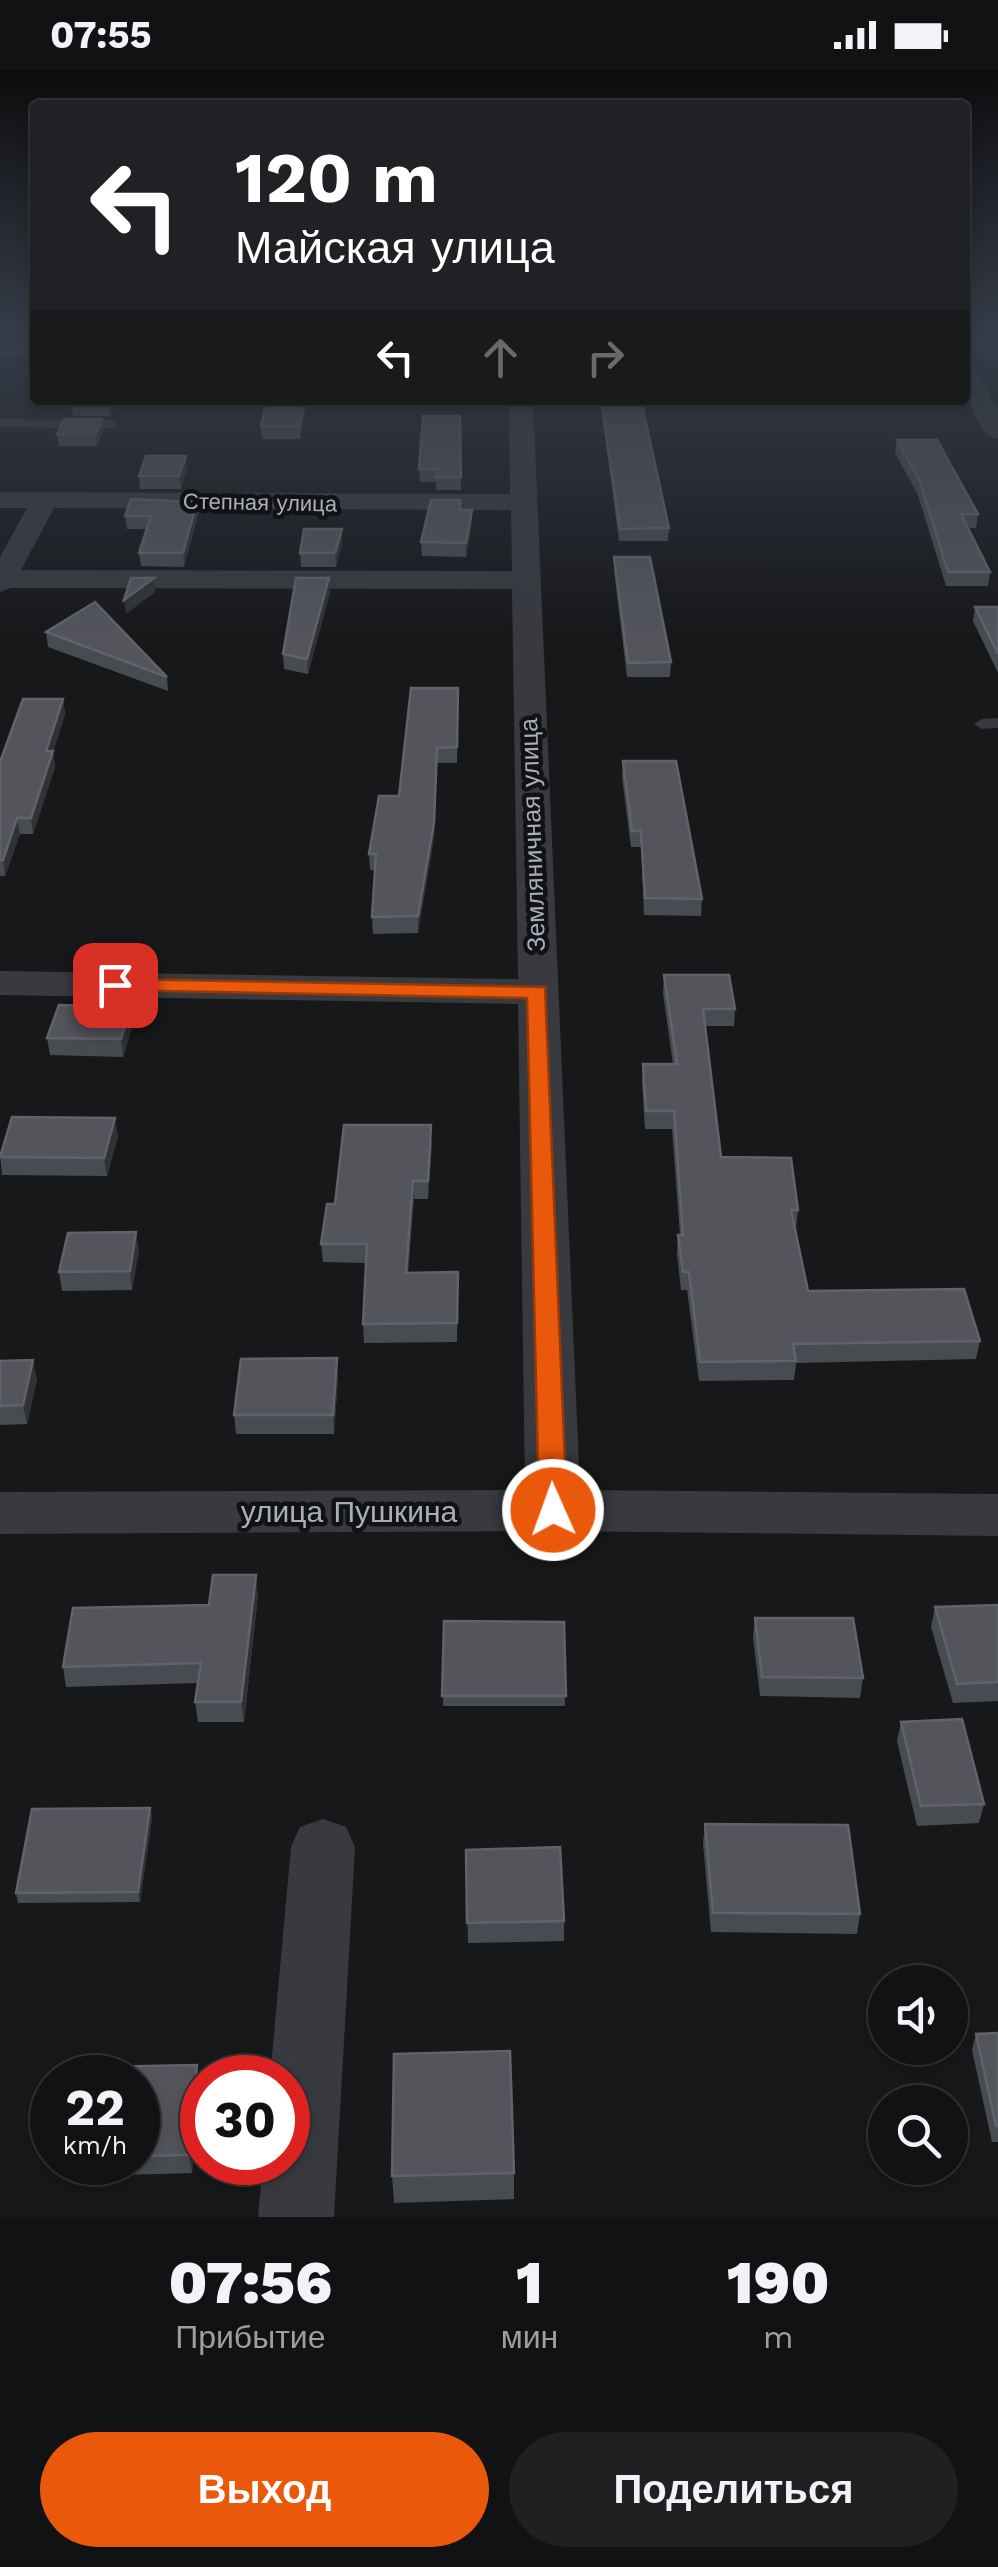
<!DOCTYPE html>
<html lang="ru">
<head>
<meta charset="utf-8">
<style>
	body { margin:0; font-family:"Work Sans",sans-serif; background:#1e2022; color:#f1f3f6; height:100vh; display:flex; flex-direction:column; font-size:38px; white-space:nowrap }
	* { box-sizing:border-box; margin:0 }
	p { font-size:32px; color:#9c9ea0 }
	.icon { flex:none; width:55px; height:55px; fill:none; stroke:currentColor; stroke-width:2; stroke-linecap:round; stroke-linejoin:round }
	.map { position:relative; height:2147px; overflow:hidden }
	.panel { display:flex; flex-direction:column; background:#111214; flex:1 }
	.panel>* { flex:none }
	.hud { position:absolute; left:30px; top:30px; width:940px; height:305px; border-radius:10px; box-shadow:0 5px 15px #0003,0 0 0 2px #303234; background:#202124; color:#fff; overflow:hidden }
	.controls { position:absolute; left:868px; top:1895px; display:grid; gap:20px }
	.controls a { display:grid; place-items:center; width:100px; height:100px; border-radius:50%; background:#111214; box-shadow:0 5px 15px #0003,0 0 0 2px #303234; font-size:50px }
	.speed { position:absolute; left:30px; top:1985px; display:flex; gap:20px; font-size:50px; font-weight:700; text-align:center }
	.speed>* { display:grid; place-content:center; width:130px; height:130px; border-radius:50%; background:#111214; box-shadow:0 5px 15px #0003,0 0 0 2px #303234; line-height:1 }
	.speed small { font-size:25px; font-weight:400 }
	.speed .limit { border:15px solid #d22; background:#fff; color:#111 }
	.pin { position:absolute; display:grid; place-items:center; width:85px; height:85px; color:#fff; margin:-42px; border-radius:20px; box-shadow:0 5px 15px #0006 }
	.me { position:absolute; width:110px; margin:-55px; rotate:358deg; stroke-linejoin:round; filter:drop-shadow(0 0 8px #0008) }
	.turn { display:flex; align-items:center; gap:35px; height:210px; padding:0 40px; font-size:45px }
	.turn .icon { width:130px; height:130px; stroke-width:2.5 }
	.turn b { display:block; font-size:70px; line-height:85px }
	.lanes { display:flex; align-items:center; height:95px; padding:0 40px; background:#0003; justify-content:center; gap:50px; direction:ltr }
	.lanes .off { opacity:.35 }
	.eta { display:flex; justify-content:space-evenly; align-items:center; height:170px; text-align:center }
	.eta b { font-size:60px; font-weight:800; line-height:70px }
	.action { display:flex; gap:20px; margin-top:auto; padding:20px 40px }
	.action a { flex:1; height:115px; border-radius:60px; background:#ea580c; color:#fff; font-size:40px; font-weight:800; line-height:115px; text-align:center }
	.action a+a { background:#1e2022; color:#f1f3f6 }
	.status { display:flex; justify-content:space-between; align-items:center; height:70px; padding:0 50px; background:#111214; direction:ltr }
	.status svg { height:28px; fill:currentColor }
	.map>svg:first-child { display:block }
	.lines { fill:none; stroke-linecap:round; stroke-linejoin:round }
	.service { fill:#383a3f; fill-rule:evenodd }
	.minor { fill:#383a3f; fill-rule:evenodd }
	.wall { fill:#484b4f }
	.shaded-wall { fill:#303235 }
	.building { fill:#53555b; stroke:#60636a; stroke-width:2.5 }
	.route { fill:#ea580c; stroke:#983908; stroke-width:2.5 }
	.labels { text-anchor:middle; stroke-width:9; stroke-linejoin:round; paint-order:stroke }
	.far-street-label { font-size:22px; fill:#a9afba; stroke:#121215 }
	.street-label { font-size:25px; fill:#a9afba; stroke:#121215 }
	.near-street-label { font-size:30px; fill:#a9afba; stroke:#121215 }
</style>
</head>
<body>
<div class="status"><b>07:55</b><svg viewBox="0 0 49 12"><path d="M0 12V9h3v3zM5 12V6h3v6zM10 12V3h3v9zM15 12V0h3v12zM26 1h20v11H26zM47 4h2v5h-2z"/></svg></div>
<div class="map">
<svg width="998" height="2147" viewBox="0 0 998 2147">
	<rect width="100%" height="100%" fill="#17181a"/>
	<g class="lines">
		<g class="service">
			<path d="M0,349L111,350L117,354L111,358L0,357Z"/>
			<path d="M998,648V658L982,659L974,654L982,649Z"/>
		</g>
		<g class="minor">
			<rect x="965" y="268" width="33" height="14"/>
			<rect x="0" y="272" width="35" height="14"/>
			<path d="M965,292L973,294L998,339V369C971,363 965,315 965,292Z"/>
			<path d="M509,330H533L580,1420L998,1424V1466L553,1461L0,1464V1422L525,1420L518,934L0,925V901L518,909L512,519L11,518L0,522V487L27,438H0V422L510,424ZM54,438L511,440L512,501L21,500Z"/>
			<path d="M323,1749L346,1757L355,1777L334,2147H258L263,2092H288V2008H270L291,1777L300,1757Z"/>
		</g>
	</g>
	<g class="wall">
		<path d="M73,330H116L110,346H73L71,334Z"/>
		<path d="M307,330L300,369H262L261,356Z"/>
		<path d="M600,330H641L669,458L668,471H619Z"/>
		<path d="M460,346L461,420H436V412H420L419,399Z"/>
		<path d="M103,362L97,376H59L57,364Z"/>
		<path d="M897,370L978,444L976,458H968L990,502L988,516H946L918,425L895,383Z"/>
		<path d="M187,399L181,419H140L139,406Z"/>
		<path d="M197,432L198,445L184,497L141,496L139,483L147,459H127L125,446Z"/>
		<path d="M460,440H472V453L466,487L422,486L421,472Z"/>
		<path d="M342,459V473L336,497H301L300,483Z"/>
		<path d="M614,487L671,592L670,607H627L614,500Z"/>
		<path d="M329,508L330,522L308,604L284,599L283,584Z"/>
		<path d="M975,537H998V603L973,551Z"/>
		<path d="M46,562L167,607L168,621L48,577Z"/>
		<path d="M458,618L457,693H437L434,768L418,863L373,864L372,847L375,800H370L369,784Z"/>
		<path d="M63,629L65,644L53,682L55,697L33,764H20L5,806H0V692Z"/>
		<path d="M623,691L702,829L701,846L644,845L641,777H631L622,707Z"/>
		<path d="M664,905L735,939L734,956H705L721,1087L798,1140L796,1158H794L808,1221L980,1271L976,1289L796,1293L794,1310L699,1311L687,1220H681L677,1184L678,1165H680L672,1059H645L642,1012L643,994H673L663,923Z"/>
		<path d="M131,937L133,954L123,987L50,985L47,968Z"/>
		<path d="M118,1066L107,1106L2,1105L0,1085Z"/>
		<path d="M432,1073L428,1129H414L408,1203L458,1202L457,1272L364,1273L363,1254L366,1193L323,1192L321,1174Z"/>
		<path d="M139,1180L132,1220L62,1221L59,1202Z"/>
		<path d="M0,1291L37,1309L27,1354L0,1355Z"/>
		<path d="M338,1307L334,1364H236L234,1345Z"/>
		<path d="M258,1525L244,1652H198L195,1632L198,1613L66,1617L63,1597L209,1535Z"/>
		<path d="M998,1535V1631L953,1633L931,1557L935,1537Z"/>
		<path d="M755,1548L863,1608L860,1628L760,1626L753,1567Z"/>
		<path d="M444,1551L564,1552L565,1636H443Z"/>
		<path d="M901,1652L984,1734L979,1753L917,1756L897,1671Z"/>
		<path d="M150,1738L152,1748L140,1832L18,1833L16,1823Z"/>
		<path d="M705,1754L860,1844L857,1864L711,1862L703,1773Z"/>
		<path d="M466,1780L564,1851V1871L468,1873Z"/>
		<path d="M998,1963V2072H992L972,1980L976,1964Z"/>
		<path d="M197,1995L200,2014L192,2103L86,2106L83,2092H138V2008Z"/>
		<path d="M514,2103V2129L394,2133L392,2106Z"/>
	</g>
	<g class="shaded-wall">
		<path d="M110,330H116L110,346L108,334Z"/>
		<path d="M304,330H307L300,369V356Z"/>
		<path d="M102,349L103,362L97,376L96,364Z"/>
		<path d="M186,386L187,399L181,419L179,406Z"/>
		<path d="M197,432L198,445L184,497L183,483Z"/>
		<path d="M472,440V453L466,487V473Z"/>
		<path d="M342,459V473L336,497L335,483Z"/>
		<path d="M154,508L155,522L126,544L124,530Z"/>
		<path d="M329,508L330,522L308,604L307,589Z"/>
		<path d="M63,629L65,644L53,682L55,697L33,764L31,748L46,681Z"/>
		<path d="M437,678L434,768L418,863V846Z"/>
		<path d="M17,748L20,764L5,806L3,790Z"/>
		<path d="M131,937L133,954L123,987L121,969Z"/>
		<path d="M115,1048L118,1066L107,1106L104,1088Z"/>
		<path d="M431,1055L432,1073L428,1129V1111Z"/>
		<path d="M413,1111L414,1129L406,1221V1203Z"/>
		<path d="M136,1162L139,1180L132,1220L130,1201Z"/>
		<path d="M337,1288L338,1307L334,1364L333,1345Z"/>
		<path d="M33,1290L37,1309L27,1354L23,1335Z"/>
		<path d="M256,1505L258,1525L244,1652L241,1632Z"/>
		<path d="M150,1738L152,1748L140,1832L138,1822Z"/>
		<path d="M197,1995L200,2014L192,2103L189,2085Z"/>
	</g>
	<g class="building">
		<path d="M73,330H110L108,334H71Z"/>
		<path d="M267,330H304L300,356H261Z"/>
		<path d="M601,330H641L669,458L620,459Z"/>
		<path d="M423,346H460L461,407H436L438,399H419Z"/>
		<path d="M64,349H102L96,364H57Z"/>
		<path d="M897,370H937L978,444H961L990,502H948L920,412Z"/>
		<path d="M146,386H186L179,406H139Z"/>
		<path d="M131,429L197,432L183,483H139L151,446H125Z"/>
		<path d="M431,430H460V440H472L466,473L421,472Z"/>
		<path d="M304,459H342L335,483H300Z"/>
		<path d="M614,487H650L671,592L628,593Z"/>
		<path d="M131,508H154L124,530Z"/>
		<path d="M296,508H329L307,589L283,584Z"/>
		<path d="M95,532L167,607L46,562Z"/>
		<path d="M975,537H998V584Z"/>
		<path d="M411,618H458L457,677L437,678L434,752L418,846L372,847L376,784H369L379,726H399Z"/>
		<path d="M23,629H63L46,681H53L31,748H17L3,790H0V692Z"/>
		<path d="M623,691H676L702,829L645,828L641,761H632Z"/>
		<path d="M664,905H729L735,939H703L721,1087L791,1088L798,1140H791L808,1221L964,1219L980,1271L793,1274L796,1291L700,1292L689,1202H683L678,1165H683L674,1041H646L643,994H677Z"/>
		<path d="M59,935L131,937L121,969L47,968Z"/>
		<path d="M12,1047L115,1048L104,1088L0,1087Z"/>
		<path d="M344,1055H431L428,1111H413L406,1203L458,1202L457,1253L363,1254L367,1174H321L327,1134H335Z"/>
		<path d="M136,1162L130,1201L59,1202L68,1163Z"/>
		<path d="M337,1288L333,1345H234L241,1289Z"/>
		<path d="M33,1290L23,1335L0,1336V1291Z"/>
		<path d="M213,1505H256L241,1632H195L201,1593L63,1597L73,1538L209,1535Z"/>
		<path d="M998,1535V1612L957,1614L935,1537Z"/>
		<path d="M755,1548H853L863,1608L762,1607Z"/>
		<path d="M444,1551L564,1552L566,1626H442Z"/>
		<path d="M962,1649L984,1734L921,1736L901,1652Z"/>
		<path d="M150,1738L138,1822L16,1823L32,1739Z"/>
		<path d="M705,1754L848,1755L860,1844L713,1843Z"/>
		<path d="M560,1777L564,1851L467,1853L466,1780Z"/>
		<path d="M998,1963V2056H996L976,1964Z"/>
		<path d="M510,1981L514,2103L392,2106L394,1984Z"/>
		<path d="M197,1995L189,2085L138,2086V2008H93L94,1997Z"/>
	</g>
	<linearGradient id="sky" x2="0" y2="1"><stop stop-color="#0d0d0e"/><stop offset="0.47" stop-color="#363d49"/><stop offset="1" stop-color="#363d49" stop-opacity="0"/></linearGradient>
	<rect width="998" height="567" fill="url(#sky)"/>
	<path class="route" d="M115,909L545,917L567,1440L563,1447H543L539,1440L527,928L108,920V911Z"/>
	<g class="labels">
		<g class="far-street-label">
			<text transform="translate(260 432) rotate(1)" y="8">Степная улица</text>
		</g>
		<g class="street-label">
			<text transform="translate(532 765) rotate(-92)" y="9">Земляничная улица</text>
		</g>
		<g class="near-street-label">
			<text x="349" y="1452">улица Пушкина</text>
		</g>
	</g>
</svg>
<div class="controls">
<a><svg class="icon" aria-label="sound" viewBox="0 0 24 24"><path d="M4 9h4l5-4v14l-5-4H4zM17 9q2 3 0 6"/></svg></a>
<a><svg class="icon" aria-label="search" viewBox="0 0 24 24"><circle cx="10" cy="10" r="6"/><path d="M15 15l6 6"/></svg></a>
</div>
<div class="speed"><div>22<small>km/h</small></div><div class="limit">30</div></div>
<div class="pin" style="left:115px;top:915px;background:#d93025"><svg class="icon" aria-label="arrive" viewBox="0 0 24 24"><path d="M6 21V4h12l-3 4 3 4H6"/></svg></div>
<svg class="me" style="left:553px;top:1440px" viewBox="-20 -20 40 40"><circle r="17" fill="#ea580c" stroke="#fff" stroke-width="3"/><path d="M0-11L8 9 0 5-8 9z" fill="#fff"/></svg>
<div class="hud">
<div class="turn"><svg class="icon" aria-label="left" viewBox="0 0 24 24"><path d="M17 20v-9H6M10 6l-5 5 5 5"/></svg><div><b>120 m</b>Майская улица</div></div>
<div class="lanes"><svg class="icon" aria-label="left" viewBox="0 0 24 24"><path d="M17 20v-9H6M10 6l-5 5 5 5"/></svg><svg class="icon off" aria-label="ahead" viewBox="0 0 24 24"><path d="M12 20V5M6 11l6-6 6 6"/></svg><svg class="icon off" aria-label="right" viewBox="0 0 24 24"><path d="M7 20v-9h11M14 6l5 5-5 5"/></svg></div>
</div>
</div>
<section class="panel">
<div class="eta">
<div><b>07:56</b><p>Прибытие</p></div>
<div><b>1</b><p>мин</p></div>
<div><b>190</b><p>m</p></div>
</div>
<div class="action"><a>Выход</a><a>Поделиться</a></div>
</section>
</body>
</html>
